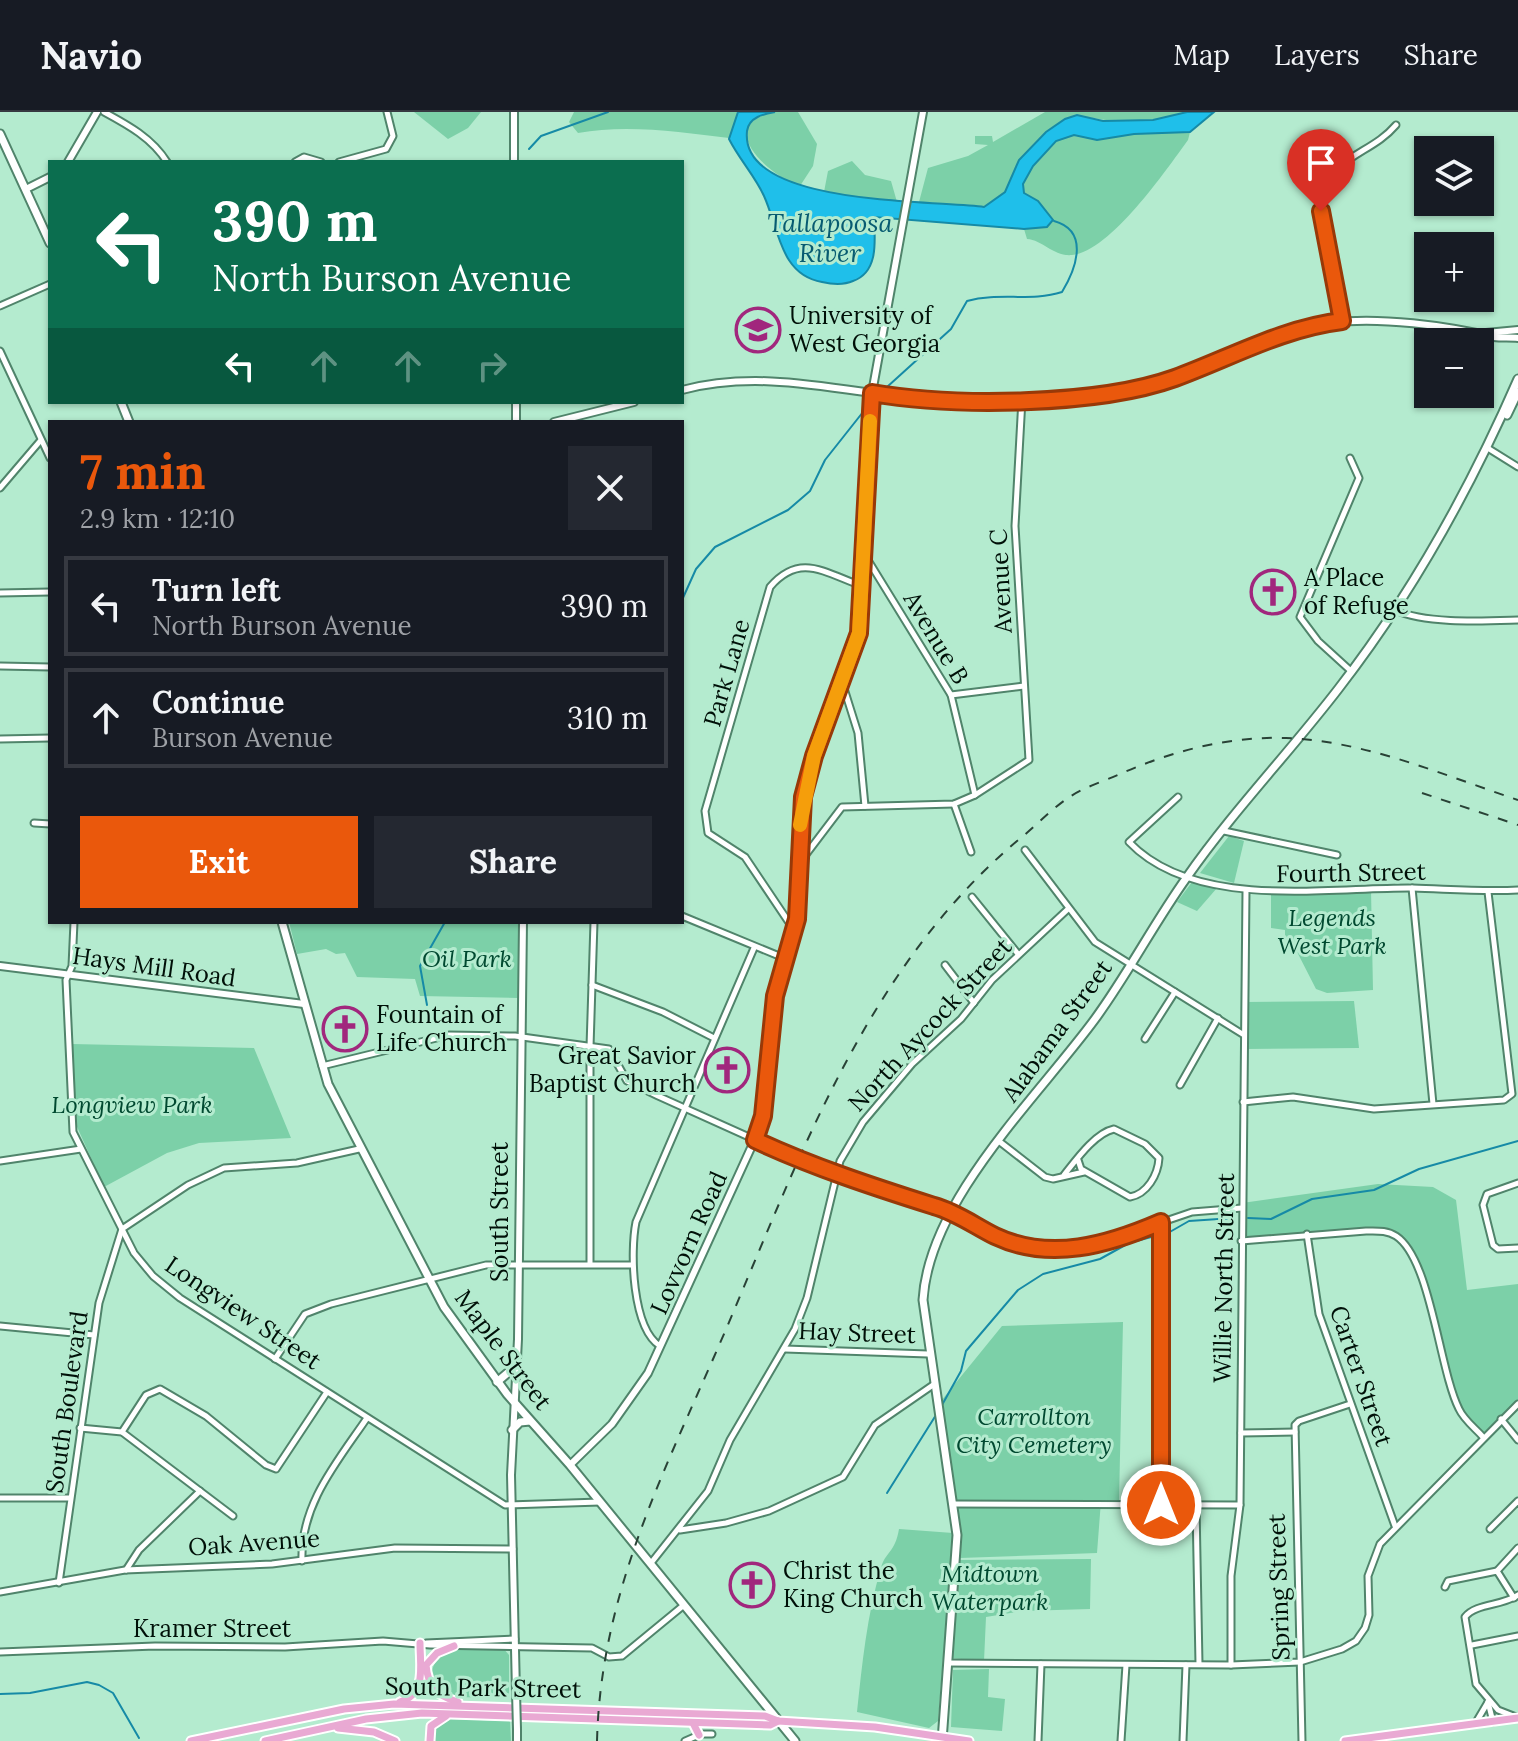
<!DOCTYPE html>
<html lang="en">
<head>
<meta charset="utf-8">
<style>
	body { margin:0; font-family:Lora,serif; background:#242831; color:#f1f3f6; height:100vh; display:flex; flex-direction:column; font-size:30px; white-space:nowrap }
	* { box-sizing:border-box; margin:0 }
	p { font-size:26px; color:#9ea1a6 }
	.icon { flex:none; width:44px; height:44px; fill:none; stroke:currentColor; stroke-width:2; stroke-linecap:round; stroke-linejoin:round }
	.map { position:relative; flex:1; overflow:hidden }
	.panel { position:absolute; left:48px; top:308px; width:636px; height:504px; display:flex; flex-direction:column; background:#171b24; border-radius:0px; box-shadow:0 2px 6px #0004 }
	.panel>* { flex:none }
	.hud { position:absolute; left:48px; top:48px; width:636px; height:244px; border-radius:0px; box-shadow:0 2px 6px #0004; background:#0b6e4f; color:#fff; overflow:hidden }
	.fabs { position:absolute; left:1414px; top:24px; display:grid; gap:16px }
	.fabs a { display:grid; place-items:center; width:80px; height:80px; border-radius:0px; background:#171b24; box-shadow:0 2px 6px #0004; font-size:40px }
	.pin { position:absolute; display:grid; place-items:center; width:68px; height:68px; color:#fff; margin:-82px -34px; border-radius:50% 50% 50% 0; rotate:-45deg; box-shadow:0 0 8px #0007 }
	.pin .icon { rotate:45deg }
	.me { position:absolute; width:88px; margin:-44px; rotate:0deg; stroke-linejoin:round; filter:drop-shadow(0 0 6px #0008) }
	.turn { display:flex; align-items:center; gap:28px; height:168px; padding:0 32px; font-size:36px }
	.turn .icon { width:104px; height:104px; stroke-width:2.5 }
	.turn b { display:block; font-size:56px; line-height:68px }
	.lanes { display:flex; align-items:center; height:76px; padding:0 32px; background:#0003; justify-content:center; gap:40px; direction:ltr }
	.lanes .off { opacity:.35 }
	.round { display:grid; place-items:center; flex:none; width:84px; height:84px; border-radius:0px; background:#242831 }
	.overview { display:flex; align-items:center; justify-content:space-between; height:136px; padding:0 32px }
	h1 { font-size:48px; font-weight:800; line-height:60px; color:#ea580c }
	.action { display:flex; gap:16px; margin-top:auto; padding:16px 32px }
	.action a { flex:1; height:92px; border-radius:0px; background:#ea580c; color:#fff; font-size:32px; font-weight:800; line-height:92px; text-align:center }
	.action a+a { background:#242831; color:#f1f3f6 }
	ul { padding:0; list-style:none }
	li { display:flex; align-items:center; gap:24px; height:100px; margin:0 16px 12px; padding:0 16px; border:4px solid #363941; border-radius:0px }
	li div { flex:1 }
	li b { display:block; font-size:30px }
	li em { font-style:normal }
	header { display:flex; align-items:center; gap:48px; box-sizing:border-box; height:112px; padding:0 40px; background:#171b24; border-bottom:2px solid #363941 }
	header strong { font-size:38px }
	nav { display:flex; gap:44px; margin-inline-start:auto; font-size:28px }
	.map>svg:first-child { display:block }
	.green { fill:#7cd0a8 }
	.water { fill:#1fbfea; stroke:#168aa6; stroke-width:2 }
	.lines { fill:none; stroke-linecap:round; stroke-linejoin:round }
	.stream { stroke:#168aa6; stroke-width:2 }
	.minor-casing { stroke:#50846b; stroke-width:9 }
	.tertiary-casing { stroke:#50846b; stroke-width:10 }
	.secondary-casing { stroke:#50846b; stroke-width:11 }
	.primary-casing { stroke:#fff; stroke-width:11 }
	.minor { stroke:#fff; stroke-width:5 }
	.tertiary { stroke:#fff; stroke-width:6 }
	.secondary { stroke:#fff; stroke-width:7 }
	.primary { stroke:#e9a9d3; stroke-width:7 }
	.rail { stroke:#294236; stroke-width:2; stroke-dasharray:10 10; stroke-linecap:butt }
	.tertiary-bridge-casing { stroke:#50846b; stroke-width:10; stroke-linecap:butt }
	.tertiary-bridge { stroke:#fff; stroke-width:6 }
	.route-casing { stroke:#983908; stroke-width:20 }
	.route { stroke:#ea580c; stroke-width:14 }
	.slow { stroke:#f59e0b; stroke-width:14 }
	.labels { text-anchor:middle; stroke-width:6; stroke-linejoin:round; paint-order:stroke }
	.poi-label { font-size:24px; fill:#001008; stroke:#b4ebcf; text-anchor:start }
	.street-label { font-size:24px; fill:#001008; stroke:#b4ebcf }
	.park-label { font-size:24px; font-style:italic; fill:#004930; stroke:#b4ebcf }
	.water-label { font-size:26px; font-style:italic; fill:#075b71; stroke:#b4ebcf }
</style>
</head>
<body>
<header>
<strong>Navio</strong>
<nav><a>Map</a><a>Layers</a><a>Share</a></nav>
</header>
<div class="map">
<svg width="1518" height="1629" viewBox="0 0 1518 1629">
	<rect width="100%" height="100%" fill="#b4ebcf"/>
	<g class="green">
		<path d="M414,0H481L468,16L448,27Z"/>
		<path d="M574,0H738L729,26C681,20 626,12 578,21L569,10Z"/>
		<path d="M775,0H798L817,32L813,54L800,74C767,63 713,12 775,0Z"/>
		<path d="M1045,0H1187C1153,13 1112,11 1078,3L1019,48L1005,80L984,95L919,90L928,56L968,44L988,33L975,32V24H992L993,30Z"/>
		<path d="M1190,20L1188,28C1166,58 1111,139 1072,143C1054,145 1043,128 1027,127L1024,117L1047,115L1038,89L1024,81L1023,72L1033,54L1056,29L1074,23L1097,28L1134,22Z"/>
		<path d="M852,49L865,63L891,69L897,90L824,80L828,59Z"/>
		<path d="M1229,724L1244,729L1234,771L1200,761Z"/>
		<path d="M1192,770L1217,776L1197,799L1177,790Z"/>
		<path d="M1371,778L1373,878L1327,881L1316,877L1293,832L1285,831V818L1271,816V781Z"/>
		<path d="M289,810H520L518,886L420,884L415,867L357,865L345,841L336,842L326,837L297,842Z"/>
		<path d="M1354,889L1359,936L1244,937L1245,890Z"/>
		<path d="M72,932L254,936L291,1026L199,1031L167,1041L104,1075L74,1008Z"/>
		<path d="M1378,1072L1433,1075L1456,1088L1467,1178L1518,1172V1292L1483,1325L1457,1294L1421,1165L1405,1133L1386,1119L1241,1129L1242,1091Z"/>
		<path d="M1123,1210L1119,1388L1101,1389L1097,1441L960,1446L957,1387L941,1289L1002,1214Z"/>
		<path d="M899,1417L953,1421L938,1609L929,1616L857,1600C862,1553 867,1502 881,1456C885,1440 895,1441 899,1417Z"/>
		<path d="M1091,1447L1090,1497L1023,1499L986,1505L984,1549L950,1546L956,1448Z"/>
		<path d="M503,1536L509,1543V1586L452,1585L442,1582L431,1567C432,1529 476,1536 503,1536Z"/>
		<path d="M989,1557L988,1585L1005,1587L1002,1619L951,1615L953,1558Z"/>
		<path d="M447,1607L510,1609L511,1629H435L434,1617Z"/>
	</g>
	<path class="water" d="M738,0H775C764,2 749,5 747,19C739,95 936,88 984,95L1005,80L1019,48L1046,20L1065,7L1077,3L1103,9L1153,8L1187,0H1214L1190,20L1134,22L1097,28L1074,23L1056,29L1033,54L1023,72L1024,81L1038,89L1053,108L1047,115L1024,117L874,105C875,128 879,160 853,169C844,173 831,172 822,170C780,163 779,117 764,84C755,64 739,47 729,27Z"/>
	<g class="lines">
		<g class="stream">
			<path d="M529,37L541,24L608,0"/>
			<path d="M887,275L951,217L967,189C999,180 1031,190 1062,180C1076,157 1090,119 1054,109"/>
			<path d="M682,488L696,457L715,435L788,398L810,379L825,348L863,300"/>
			<path d="M427,893L420,854L445,810"/>
			<path d="M1248,1106L1271,1107L1312,1087L1374,1078L1419,1057L1518,1029"/>
			<path d="M1168,1121L1189,1109L1234,1106"/>
			<path d="M942,1293L961,1259L966,1239L1018,1178L1043,1162L1100,1147L1129,1131L1155,1124"/>
			<path d="M887,1381L936,1303"/>
			<path d="M0,1582L30,1581L87,1570L99,1573L113,1581L139,1626"/>
		</g>
		<g class="minor-casing">
			<g id="minor">
				<path d="M104,0C128,13 152,26 167,50"/>
				<path d="M295,50L304,45L321,50"/>
				<path d="M339,50L386,37L393,24L387,0"/>
				<path d="M0,194L50,172"/>
				<path d="M1342,209C1333,171 1304,85 1338,56C1357,39 1379,33 1396,13"/>
				<path d="M0,239L50,346"/>
				<path d="M1486,335L1518,355"/>
				<path d="M1350,346L1359,366L1300,505L1318,529L1352,560"/>
				<path d="M0,376L41,328"/>
				<path d="M863,440L951,583L975,683"/>
				<path d="M0,481L50,480"/>
				<path d="M1395,498C1425,512 1484,509 1518,508"/>
				<path d="M0,554L50,555"/>
				<path d="M842,570L858,621L865,694"/>
				<path d="M951,583L1024,574"/>
				<path d="M0,627L50,626"/>
				<path d="M1178,685L1129,730C1195,799 1328,775 1413,776C1448,777 1483,780 1518,778"/>
				<path d="M954,692L971,740"/>
				<path d="M34,711L50,712"/>
				<path d="M1224,719L1337,743"/>
				<path d="M1025,738L1095,830L1244,923"/>
				<path d="M801,749L842,695L954,692L975,683L1029,648L1015,414L1022,287"/>
				<path d="M1412,776L1433,992"/>
				<path d="M972,785L1018,842"/>
				<path d="M682,804L784,846"/>
				<path d="M74,810L72,854L66,868L73,1020L134,1141L153,1164L180,1186L505,1393L600,1390"/>
				<path d="M794,818L745,745L708,721L705,699L770,475C800,440 825,461 862,474"/>
				<path d="M945,853L974,891"/>
				<path d="M592,873L663,900L714,926"/>
				<path d="M1145,927L1175,880"/>
				<path d="M322,954L449,923L515,924L609,937L627,969L658,984L798,1047L944,1097L1018,1132L1052,1137L1089,1135L1192,1100L1242,1096"/>
				<path d="M1180,973L1218,906"/>
				<path d="M1243,990L1293,985L1374,997L1504,988L1512,982L1488,780"/>
				<path d="M1000,1030L1045,1065L1053,1067L1084,1060"/>
				<path d="M0,1049L81,1037"/>
				<path d="M1064,1063C1076,1048 1095,1021 1114,1017L1145,1032L1159,1046C1158,1063 1147,1082 1130,1085L1081,1057L1078,1048"/>
				<path d="M1518,1071L1487,1082L1483,1093L1493,1133L1498,1137L1518,1136"/>
				<path d="M1161,1110V1393"/>
				<path d="M1307,1122L1319,1202L1395,1414"/>
				<path d="M1241,1129L1366,1119C1377,1119 1387,1118 1396,1124C1431,1147 1439,1257 1459,1297C1464,1308 1475,1316 1483,1325"/>
				<path d="M590,1152V935L594,810"/>
				<path d="M0,1214L94,1223"/>
				<path d="M660,1234C632,1216 630,1140 636,1110L754,836"/>
				<path d="M785,1237L928,1242"/>
				<path d="M275,1247L305,1202L331,1192L486,1153H631"/>
				<path d="M1501,1307L1518,1328"/>
				<path d="M80,1316L122,1320L233,1404"/>
				<path d="M122,1320L146,1283L160,1277L206,1304L266,1353L276,1357L327,1280"/>
				<path d="M1241,1321L1295,1320"/>
				<path d="M0,1386H70"/>
				<path d="M954,1392L1240,1393"/>
				<path d="M1196,1394L1199,1552"/>
				<path d="M1490,1417L1518,1389"/>
				<path d="M680,1418L726,1411L769,1399L843,1365L875,1313L933,1273"/>
				<path d="M302,1449C300,1393 337,1350 367,1306"/>
				<path d="M651,1451L708,1379L730,1328L795,1217L807,1186L840,1049L863,1010L912,952L961,907L992,868L1068,797"/>
				<path d="M126,1458L139,1438L200,1379"/>
				<path d="M1497,1459L1518,1436"/>
				<path d="M59,1471L99,1191L122,1117L188,1073L224,1056L297,1051L359,1037"/>
				<path d="M1445,1475L1448,1469L1497,1459L1514,1486"/>
				<path d="M0,1480L125,1458L272,1452L395,1436L513,1437"/>
				<path d="M426,1531L515,1527"/>
				<path d="M1472,1533L1518,1524"/>
				<path d="M0,1540L155,1534L285,1535L383,1529L430,1533L592,1536L609,1545L622,1544L684,1493"/>
				<path d="M948,1551L1231,1553L1300,1550L1342,1537L1356,1529L1365,1516L1369,1503L1368,1464L1380,1432L1518,1292"/>
				<path d="M1231,1553V1464L1240,1393L1246,779"/>
				<path d="M1488,1590L1493,1610"/>
				<path d="M1516,1605L1498,1598L1476,1572L1465,1505C1476,1491 1503,1494 1518,1483"/>
				<path d="M1475,1612L1488,1590"/>
				<path d="M685,1629L701,1622H712"/>
				<path d="M1038,1629L1041,1552"/>
				<path d="M1121,1629L1126,1553"/>
				<path d="M1183,1629L1186,1553"/>
				<path d="M1302,1629L1295,1313L1299,1309L1350,1292"/>
			</g>
		</g>
		<g class="tertiary-casing">
			<g id="tertiary">
				<path d="M514,0V50"/>
				<path d="M68,50L97,0"/>
				<path d="M26,77L50,65"/>
				<path d="M1486,221L1518,218"/>
				<path d="M682,278C779,252 875,291 972,290C1036,290 1109,287 1171,267C1224,250 1275,219 1331,211C1377,204 1449,214 1494,225C1502,226 1510,225 1518,226"/>
				<path d="M516,290V310"/>
				<path d="M554,310L634,290"/>
				<path d="M0,854L304,892"/>
				<path d="M570,1353L612,1312L648,1261L761,1014L775,884L797,807L803,685L814,644L859,521L872,281L923,0"/>
				<path d="M516,1580L511,1363L518,1227L523,810"/>
				<path d="M517,1617V1629"/>
			</g>
		</g>
		<g class="secondary-casing">
			<g id="secondary">
				<path d="M0,22L50,131"/>
				<path d="M121,290L129,310"/>
				<path d="M1507,303L1518,280"/>
				<path d="M282,810L328,972L444,1195L507,1282L570,1353L795,1629"/>
				<path d="M497,1270L517,1253"/>
				<path d="M512,1318L520,1310L530,1309"/>
				<path d="M942,1629L957,1423L923,1188C929,1088 1037,986 1095,907C1128,862 1154,811 1187,765C1233,699 1290,640 1339,576C1411,483 1471,375 1518,267"/>
			</g>
		</g>
		<g class="primary-casing">
			<g id="primary">
				<path d="M454,1534L437,1541L426,1553C428,1575 437,1584 458,1590"/>
				<path d="M400,1590C427,1581 420,1555 420,1531"/>
				<path d="M693,1611L699,1623"/>
				<path d="M338,1616L374,1620L395,1629"/>
				<path d="M191,1629L344,1597L394,1592L765,1604L778,1609L875,1615L969,1629"/>
				<path d="M265,1629L366,1607L422,1601L770,1613L778,1609"/>
				<path d="M430,1629L431,1614L446,1604"/>
				<path d="M1345,1629L1518,1606"/>
			</g>
		</g>
		<use href="#minor" class="minor"/>
		<use href="#tertiary" class="tertiary"/>
		<use href="#secondary" class="secondary"/>
		<use href="#primary" class="primary"/>
		<g class="rail">
			<path d="M1422,681L1518,713"/>
			<path d="M597,1629C601,1469 675,1340 735,1196C807,1026 873,851 1017,729C1035,715 1052,696 1071,684C1085,675 1104,669 1120,662C1172,639 1229,624 1286,626C1366,629 1443,663 1518,688"/>
		</g>
		<g class="tertiary-bridge-casing">
			<path id="tertiary-bridge" d="M516,1580L517,1617"/>
		</g>
		<use href="#tertiary-bridge" class="tertiary-bridge"/>
	</g>
	<g class="lines">
		<g class="route-casing">
			<path id="route" d="M1161,1393V1110C1108,1133 1050,1150 995,1124C975,1114 956,1100 934,1094C874,1075 813,1055 755,1028L763,1004L775,884L797,807L803,685L814,644L859,521L872,281C953,295 1097,294 1175,266C1230,246 1283,216 1342,209L1321,99"/>
		</g>
		<use href="#route" class="route"/>
		<path class="slow" d="M800,713L814,644L859,521L870,309"/>
	</g>
	<defs>
		<g id="university-ring" transform="scale(2.3)"><circle r="9.5" fill="#b4ebcf" stroke="#a1277d" stroke-width="1.5"/><path d="M0-5L7-2L0 1L-7-2ZM-4 1L0 2.5L4 1V4Q0 6-4 4Z" fill="#a1277d"/></g>
		<g id="church-ring" transform="scale(2.3)"><circle r="9.5" fill="#b4ebcf" stroke="#a1277d" stroke-width="1.5"/><path d="M-1.2-6h2.4v3.5h3.3v2.4h-3.3V6h-2.4V-.1h-3.3v-2.4h3.3Z" fill="#a1277d"/></g>
	</defs>
	<g fill-rule="evenodd">
		<use href="#university-ring" x="758" y="218"/>
		<use href="#church-ring" x="1273" y="480"/>
		<use href="#church-ring" x="345" y="917"/>
		<use href="#church-ring" x="727" y="958"/>
		<use href="#church-ring" x="752" y="1473"/>
	</g>
	<g class="labels">
		<g class="poi-label">
			<text x="789" y="212">University of<tspan x="789" dy="28">West Georgia</tspan></text>
			<text x="1304" y="474">A Place<tspan x="1304" dy="28">of Refuge</tspan></text>
			<text x="376" y="911">Fountain of<tspan x="376" dy="28">Life Church</tspan></text>
			<text x="696" y="952" text-anchor="end">Great Savior<tspan x="696" dy="28">Baptist Church</tspan></text>
			<text x="783" y="1467">Christ the<tspan x="783" dy="28">King Church</tspan></text>
		</g>
		<g class="street-label">
			<text transform="translate(1001 469) rotate(-93)" y="8">Avenue C</text>
			<text transform="translate(936 526) rotate(59)" y="8">Avenue B</text>
			<text transform="translate(727 561) rotate(-74)" y="8">Park Lane</text>
			<text transform="translate(1351 761) rotate(-1)" y="8">Fourth Street</text>
			<text transform="translate(154 855) rotate(8)" y="8">Hays Mill Road</text>
			<text transform="translate(930 913) rotate(-47)" y="8">North Aycock Street</text>
			<text transform="translate(1057 919) rotate(-54)" y="8">Alabama Street</text>
			<text transform="translate(500 1100) rotate(-90)" y="8">South Street</text>
			<text transform="translate(689 1131) rotate(-66)" y="8">Lovvorn Road</text>
			<text transform="translate(1224 1166) rotate(-89)" y="8">Willie North Street</text>
			<text transform="translate(243 1201) rotate(34)" y="8">Longview Street</text>
			<text transform="translate(857 1221) rotate(2)" y="8">Hay Street</text>
			<text transform="translate(503 1238) rotate(53)" y="8">Maple Street</text>
			<text transform="translate(1361 1264) rotate(71)" y="8">Carter Street</text>
			<text transform="translate(67 1290) rotate(-82)" y="8">South Boulevard</text>
			<text transform="translate(254 1431) rotate(-4)" y="8">Oak Avenue</text>
			<text transform="translate(1279 1475) rotate(-92)" y="8">Spring Street</text>
			<text x="212" y="1525">Kramer Street</text>
			<text transform="translate(483 1576) rotate(1)" y="8">South Park Street</text>
		</g>
		<g class="park-label">
			<text x="1332" y="814">Legends<tspan x="1332" dy="28">West Park</tspan></text>
			<text x="467" y="855">Oil Park</text>
			<text x="132" y="1001">Longview Park</text>
			<text x="1034" y="1313">Carrollton<tspan x="1034" dy="28">City Cemetery</tspan></text>
			<text x="990" y="1470">Midtown<tspan x="990" dy="28">Waterpark</tspan></text>
		</g>
		<g class="water-label">
			<text x="830" y="120">Tallapoosa<tspan x="830" dy="30">River</tspan></text>
		</g>
	</g>
</svg>
<div class="fabs">
<a><svg class="icon" aria-label="layers" viewBox="0 0 24 24"><path d="M12 4l9 5-9 5-9-5zM3 14l9 5 9-5"/></svg></a>
<a>+</a>
<a>−</a>
</div>
<div class="pin" style="left:1321px;top:99px;background:#d93025"><svg class="icon" aria-label="arrive" viewBox="0 0 24 24"><path d="M6 21V4h12l-3 4 3 4H6"/></svg></div>
<svg class="me" style="left:1161px;top:1393px" viewBox="-20 -20 40 40"><circle r="17" fill="#ea580c" stroke="#fff" stroke-width="3"/><path d="M0-11L8 9 0 5-8 9z" fill="#fff"/></svg>
<div class="hud">
<div class="turn"><svg class="icon" aria-label="left" viewBox="0 0 24 24"><path d="M17 20v-9H6M10 6l-5 5 5 5"/></svg><div><b>390 m</b>North Burson Avenue</div></div>
<div class="lanes"><svg class="icon" aria-label="left" viewBox="0 0 24 24"><path d="M17 20v-9H6M10 6l-5 5 5 5"/></svg><svg class="icon off" aria-label="ahead" viewBox="0 0 24 24"><path d="M12 20V5M6 11l6-6 6 6"/></svg><svg class="icon off" aria-label="ahead" viewBox="0 0 24 24"><path d="M12 20V5M6 11l6-6 6 6"/></svg><svg class="icon off" aria-label="right" viewBox="0 0 24 24"><path d="M7 20v-9h11M14 6l5 5-5 5"/></svg></div>
</div>
<section class="panel">
<div class="overview"><div><h1>7 min</h1><p>2.9 km · 12:10</p></div><a class="round"><svg class="icon" aria-label="close" viewBox="0 0 24 24"><path d="M6 6l12 12M18 6L6 18"/></svg></a></div>
<ul>
<li><svg class="icon" aria-label="left" viewBox="0 0 24 24"><path d="M17 20v-9H6M10 6l-5 5 5 5"/></svg><div><b>Turn left</b><p>North Burson Avenue</p></div><em>390 m</em></li>
<li><svg class="icon" aria-label="ahead" viewBox="0 0 24 24"><path d="M12 20V5M6 11l6-6 6 6"/></svg><div><b>Continue</b><p>Burson Avenue</p></div><em>310 m</em></li>
</ul>
<div class="action"><a>Exit</a><a>Share</a></div>
</section>
</div>
</body>
</html>
